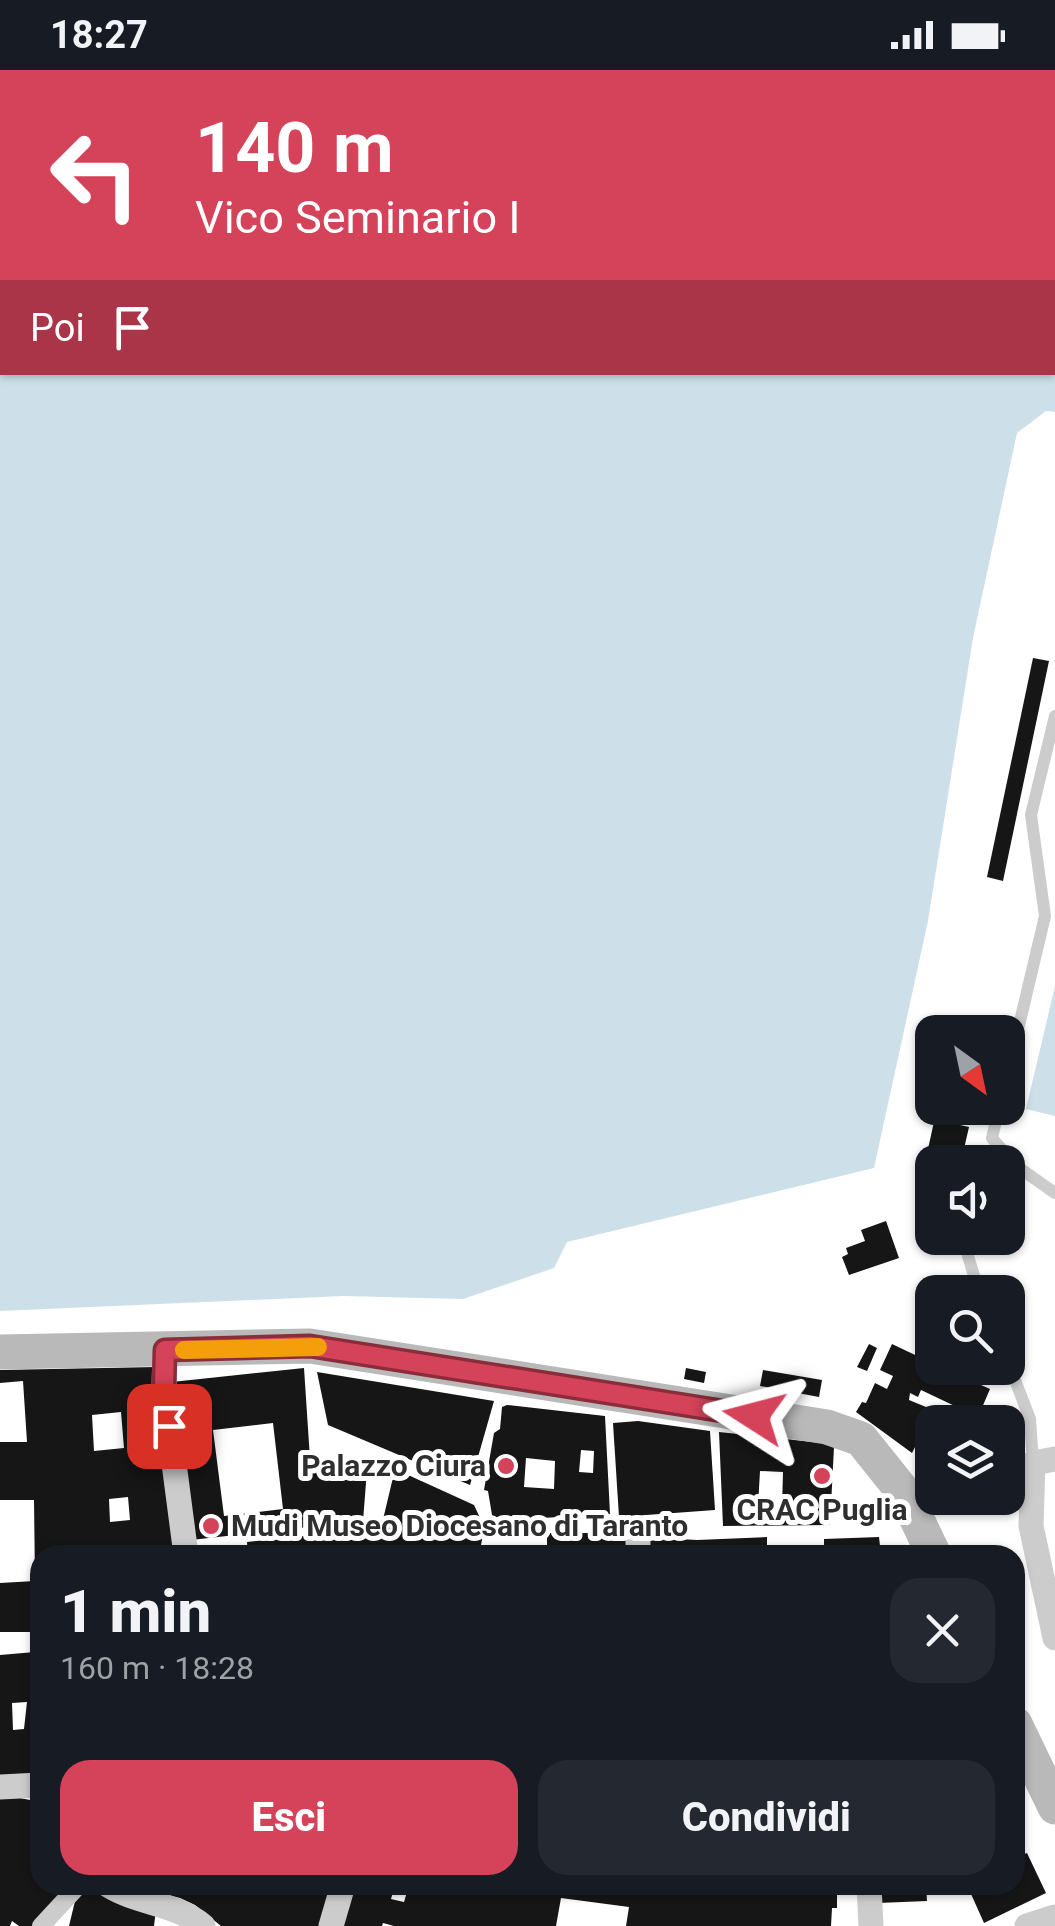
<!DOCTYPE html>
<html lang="it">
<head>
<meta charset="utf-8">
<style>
	body { margin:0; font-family:Roboto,sans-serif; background:#242831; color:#f1f3f6; height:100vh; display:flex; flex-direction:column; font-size:38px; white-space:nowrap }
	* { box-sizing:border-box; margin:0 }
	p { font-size:32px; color:#9ea1a6 }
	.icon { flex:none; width:55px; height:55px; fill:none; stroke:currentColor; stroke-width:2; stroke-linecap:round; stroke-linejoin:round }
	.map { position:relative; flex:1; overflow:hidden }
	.sheet { position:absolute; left:30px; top:1475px; width:995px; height:350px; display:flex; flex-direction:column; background:#171b24; border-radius:30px; box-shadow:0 2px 8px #0004 }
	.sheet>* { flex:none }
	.hud { position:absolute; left:0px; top:0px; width:1055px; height:305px; box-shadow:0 2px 8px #0004; background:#d5435a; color:#fff; overflow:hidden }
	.needle { width:65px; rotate:147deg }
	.controls { position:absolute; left:915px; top:945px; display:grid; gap:20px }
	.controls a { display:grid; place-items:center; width:110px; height:110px; border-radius:20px; background:#171b24; box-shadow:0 2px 8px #0004; font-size:50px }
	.pin { position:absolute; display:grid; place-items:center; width:85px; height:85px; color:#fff; margin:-42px; border-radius:20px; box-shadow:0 5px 15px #0006 }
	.me { position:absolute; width:110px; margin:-55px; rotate:279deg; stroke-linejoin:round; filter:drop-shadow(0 0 8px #0008) }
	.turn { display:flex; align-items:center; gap:35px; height:210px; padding:0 30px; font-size:45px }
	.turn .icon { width:130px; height:130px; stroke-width:2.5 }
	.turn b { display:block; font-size:70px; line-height:85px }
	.then { display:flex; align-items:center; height:95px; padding:0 30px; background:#0003; gap:20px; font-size:38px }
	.round { display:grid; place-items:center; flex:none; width:105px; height:105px; border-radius:30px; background:#242831 }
	.overview { display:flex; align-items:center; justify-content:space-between; height:170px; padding:0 30px }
	h1 { font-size:60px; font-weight:800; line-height:75px }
	.button { display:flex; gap:20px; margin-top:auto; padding:20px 30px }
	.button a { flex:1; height:115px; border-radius:30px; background:#d5435a; color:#fff; font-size:40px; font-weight:800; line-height:115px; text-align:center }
	.button a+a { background:#242831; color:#f1f3f6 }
	.status { display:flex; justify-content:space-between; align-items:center; height:70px; padding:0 50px; background:#171b24; direction:ltr }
	.status svg { height:28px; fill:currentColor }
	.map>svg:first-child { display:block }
	.water { fill:#cde0e9; fill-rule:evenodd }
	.building { fill:#161616; fill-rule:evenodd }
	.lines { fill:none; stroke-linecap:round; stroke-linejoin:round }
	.service { stroke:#ccc; stroke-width:12 }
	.pedestrian { stroke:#ccc; stroke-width:18 }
	.minor { stroke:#ccc; stroke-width:25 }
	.secondary { stroke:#b9b9b9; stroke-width:35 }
	.route-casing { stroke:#8a2c3a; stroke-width:25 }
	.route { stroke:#d5435a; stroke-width:18 }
	.slow { stroke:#f59e0b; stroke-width:18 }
	.poi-dot { fill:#d5435a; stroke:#fff; stroke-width:4 }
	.labels { text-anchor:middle; stroke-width:10; stroke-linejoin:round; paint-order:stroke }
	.poi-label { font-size:30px; font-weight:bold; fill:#2f2f2f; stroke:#fff; text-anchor:end }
</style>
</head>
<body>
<div class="status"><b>18:27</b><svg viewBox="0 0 49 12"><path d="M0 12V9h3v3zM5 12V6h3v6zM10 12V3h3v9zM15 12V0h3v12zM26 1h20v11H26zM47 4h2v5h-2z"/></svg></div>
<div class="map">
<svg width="1055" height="1856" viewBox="0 0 1055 1856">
	<rect width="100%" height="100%" fill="#fff"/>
	<g class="water">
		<path d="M0,0H1055V342L1046,341L1017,363L973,568L928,851L874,1098L567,1172L554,1198L463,1229L343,1226L0,1241ZM2,2H1052V302H2Z"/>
		<path d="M1055,916V1046L1026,1039Z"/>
	</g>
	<g class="building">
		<path d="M1033,588L1049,591L1003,811L987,807Z"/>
		<path d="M937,1038H974L973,1044L954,1040L951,1053L969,1057L961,1092H932V1142L915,1138Z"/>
		<path d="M886,1151L899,1188L849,1205L842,1187L848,1184L846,1178L865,1171L861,1160Z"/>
		<path d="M869,1274L877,1278L867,1301L857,1297Z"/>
		<path d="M892,1274L932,1293V1298H943L990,1319L978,1347L921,1320L918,1327L910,1323L909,1330L948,1346L945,1352H932V1366L922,1363L912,1383L856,1342L862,1332L866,1333L875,1313L887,1319L893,1306L880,1300Z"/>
		<path d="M156,1297L179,1485H40V1562H0V1513L35,1511L34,1430H0V1372H27L23,1311L0,1313V1300ZM121,1342L124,1378L94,1381L92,1345ZM128,1427L130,1450L110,1452L109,1429Z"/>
		<path d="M304,1298L310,1389L367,1400L363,1451L191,1470L172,1312ZM273,1353L283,1439L224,1446L213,1360Z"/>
		<path d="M686,1298L706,1302L704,1313L684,1309Z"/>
		<path d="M763,1300L822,1310L819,1327L760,1316Z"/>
		<path d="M317,1302L494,1331L470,1415L328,1355Z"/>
		<path d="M507,1335L605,1346L610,1444L493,1451L488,1421L484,1420L494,1363L500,1359L502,1337ZM581,1380L594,1381L593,1403L579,1402ZM526,1388L555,1391L554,1419L524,1417Z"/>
		<path d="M638,1351L710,1361L715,1440L619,1447L613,1353Z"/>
		<path d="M719,1362L831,1374L834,1377L830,1455L723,1456ZM760,1401L783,1402L782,1437L758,1436Z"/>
		<path d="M395,1399L474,1435L481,1450L483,1465L479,1485H357L356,1479L312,1485H248L247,1472L381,1458Z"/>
		<path d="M547,1463H633L634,1485H520L547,1478Z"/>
		<path d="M643,1467L697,1470L767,1467V1485H645Z"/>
		<path d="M879,1467L881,1485H808L824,1480V1469Z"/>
		<path d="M35,1582L40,1588V1626L36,1631H40V1705L0,1710V1585ZM27,1632L24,1659L13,1660L12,1633Z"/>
		<path d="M0,1724L40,1732V1815H69L32,1856H19L12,1851L10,1856H0Z"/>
		<path d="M1015,1765L1024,1784L1027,1783L1046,1823L984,1853L967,1815H1015Z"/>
		<path d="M128,1815H395L391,1829L404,1832L409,1815H525L536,1819V1815L793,1818V1815H855V1824L837,1823V1838H832L831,1856H626L629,1837L561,1828L556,1856H394L383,1853L382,1856H221L195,1835L180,1828Z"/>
		<path d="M877,1815H926L927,1831L878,1833Z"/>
		<path d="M84,1818L156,1840L154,1856H69L76,1827Z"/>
	</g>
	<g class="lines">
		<g class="service">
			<path d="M1008,1002L1045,846L1031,745L1055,646"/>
			<path d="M999,1038L992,1068L1015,1095"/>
			<path d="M1008,1104L1015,1095L1055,1123"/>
			<path d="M972,1168L968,1186L979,1222"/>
			<path d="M1008,1292L1030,1349L1033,1393"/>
		</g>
		<path class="pedestrian" d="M41,1856L79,1815"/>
		<g class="minor">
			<path d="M165,1280L164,1317L186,1485"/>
			<path d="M1055,1389L1033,1393L1031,1456L1055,1568"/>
			<path d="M638,1467V1485"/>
			<path d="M0,1717L40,1715"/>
			<path d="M108,1815C138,1834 176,1833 203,1856"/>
			<path d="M869,1815L871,1856"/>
			<path d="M331,1856L343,1815"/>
			<path d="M1027,1856L1055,1847"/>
		</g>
		<g class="secondary">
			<path d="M0,1282L310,1276L827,1357L861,1369L905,1424L934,1485"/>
			<path d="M1015,1654L1055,1737"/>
		</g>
	</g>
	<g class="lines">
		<g class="route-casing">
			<path id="route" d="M169,1356L164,1318L165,1280L310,1276L754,1346"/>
		</g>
		<use href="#route" class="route"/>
		<path class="slow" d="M184,1280L318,1277"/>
	</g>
	<g class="poi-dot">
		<circle cx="506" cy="1396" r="10"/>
		<circle cx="822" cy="1406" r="10"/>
		<circle cx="211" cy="1456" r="10"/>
	</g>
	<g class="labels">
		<g class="poi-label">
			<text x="486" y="1406">Palazzo Ciura</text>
			<text x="822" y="1450" text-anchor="middle">CRAC Puglia</text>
			<text x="231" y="1466" text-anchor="start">Mudi Museo Diocesano di Taranto</text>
		</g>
	</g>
</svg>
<div class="controls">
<a><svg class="needle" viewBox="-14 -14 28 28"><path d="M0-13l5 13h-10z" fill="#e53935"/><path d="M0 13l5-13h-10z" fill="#9ea1a6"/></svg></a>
<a><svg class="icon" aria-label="sound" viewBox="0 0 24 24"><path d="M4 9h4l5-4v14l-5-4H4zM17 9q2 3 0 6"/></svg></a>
<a><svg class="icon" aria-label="search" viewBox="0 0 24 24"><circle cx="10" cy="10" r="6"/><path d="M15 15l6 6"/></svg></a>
<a><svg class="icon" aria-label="layers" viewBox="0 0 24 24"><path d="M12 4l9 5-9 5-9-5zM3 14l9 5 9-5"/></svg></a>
</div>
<div class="pin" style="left:169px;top:1356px;background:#d93025"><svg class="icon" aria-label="arrive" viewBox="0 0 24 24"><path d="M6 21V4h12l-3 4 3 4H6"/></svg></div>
<svg class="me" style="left:754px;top:1346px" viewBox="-20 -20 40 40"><path d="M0-17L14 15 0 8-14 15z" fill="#d5435a" stroke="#fff" stroke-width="4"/></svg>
<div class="hud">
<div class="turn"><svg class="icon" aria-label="left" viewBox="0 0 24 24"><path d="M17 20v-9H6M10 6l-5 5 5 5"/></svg><div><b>140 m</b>Vico Seminario I</div></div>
<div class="then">Poi<svg class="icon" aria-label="arrive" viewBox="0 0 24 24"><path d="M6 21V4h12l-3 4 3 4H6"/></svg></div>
</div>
<section class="sheet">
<div class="overview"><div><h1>1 min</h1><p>160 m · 18:28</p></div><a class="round"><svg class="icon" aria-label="close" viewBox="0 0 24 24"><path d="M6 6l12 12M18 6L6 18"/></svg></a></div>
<div class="button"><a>Esci</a><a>Condividi</a></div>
</section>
</div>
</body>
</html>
